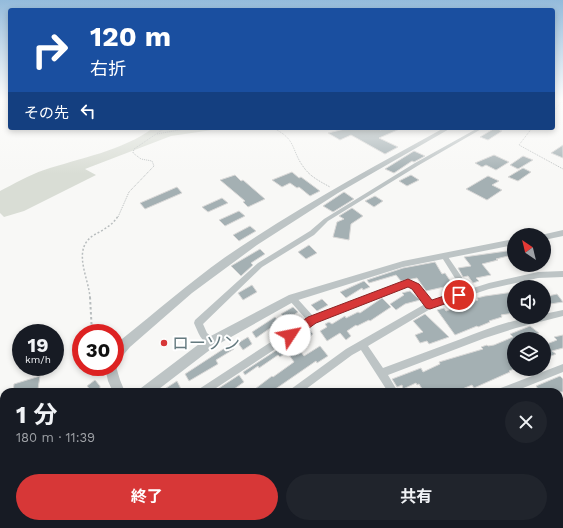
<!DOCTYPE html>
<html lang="ja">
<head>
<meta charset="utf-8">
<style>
	body { margin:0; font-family:"Work Sans","Noto Sans JP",sans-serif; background:#20242c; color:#f1f3f6; height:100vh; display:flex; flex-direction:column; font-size:15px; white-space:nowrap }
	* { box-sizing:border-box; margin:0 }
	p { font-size:13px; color:#9ea1a6 }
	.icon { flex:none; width:22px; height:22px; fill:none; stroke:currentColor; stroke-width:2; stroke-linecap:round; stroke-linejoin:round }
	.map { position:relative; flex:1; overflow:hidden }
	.drawer { position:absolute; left:0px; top:388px; width:563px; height:140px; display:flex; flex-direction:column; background:#171b24; border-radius:12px 12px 0 0; box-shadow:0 2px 6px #0003 }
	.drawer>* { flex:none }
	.hud { position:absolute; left:8px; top:8px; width:547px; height:122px; border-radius:4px; box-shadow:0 2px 6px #0003; background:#1a4fa0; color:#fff; overflow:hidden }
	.needle { width:26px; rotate:325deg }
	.tools { position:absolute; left:507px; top:228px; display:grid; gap:8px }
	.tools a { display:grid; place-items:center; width:44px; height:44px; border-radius:50%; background:#171b24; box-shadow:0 2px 6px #0003; font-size:20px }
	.speed { position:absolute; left:12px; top:324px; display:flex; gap:8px; font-size:20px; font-weight:700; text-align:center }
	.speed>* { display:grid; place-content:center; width:52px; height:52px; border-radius:50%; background:#171b24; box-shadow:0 2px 6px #0003; line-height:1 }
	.speed small { font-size:10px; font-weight:400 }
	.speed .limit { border:6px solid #d22; background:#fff; color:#111 }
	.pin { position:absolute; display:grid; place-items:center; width:34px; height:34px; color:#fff; margin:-17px; border:2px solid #fff; border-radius:50%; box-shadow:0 1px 4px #0007 }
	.me { position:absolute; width:44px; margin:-22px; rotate:56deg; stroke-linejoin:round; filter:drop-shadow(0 0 3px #0008) }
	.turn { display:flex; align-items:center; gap:14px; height:84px; padding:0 16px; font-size:18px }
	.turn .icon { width:52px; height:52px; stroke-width:2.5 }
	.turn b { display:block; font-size:28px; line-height:34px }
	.then { display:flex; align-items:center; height:38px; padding:0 16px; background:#0003; gap:8px; font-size:15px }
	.round { display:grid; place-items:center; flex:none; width:42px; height:42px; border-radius:21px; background:#20242c }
	.headline { display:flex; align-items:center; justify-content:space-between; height:68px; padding:0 16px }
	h1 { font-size:24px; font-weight:700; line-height:30px }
	.button { display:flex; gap:8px; margin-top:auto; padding:8px 16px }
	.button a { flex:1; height:46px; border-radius:24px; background:#d73737; color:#fff; font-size:16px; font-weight:700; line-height:46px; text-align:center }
	.button a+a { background:#20242c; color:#f1f3f6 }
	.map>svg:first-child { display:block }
	.green { fill:#d9ddd5 }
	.building { fill:#a4b0b3; stroke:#dad9d8 }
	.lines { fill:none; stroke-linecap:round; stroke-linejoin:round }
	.path-far2 { stroke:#b8bdbe; stroke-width:1; stroke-dasharray:1 1; stroke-linecap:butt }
	.path-far1 { stroke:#b8bdbe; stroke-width:1.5; stroke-dasharray:2 2; stroke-linecap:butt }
	.path { stroke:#b8bdbe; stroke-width:2; stroke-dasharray:2.5 2.5; stroke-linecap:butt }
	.minor { fill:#bdc4c5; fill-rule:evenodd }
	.tertiary { fill:#bdc4c5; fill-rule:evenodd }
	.route { fill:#d73737; stroke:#8c2424 }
	.poi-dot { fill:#d73737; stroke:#fff; stroke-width:1.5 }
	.labels { text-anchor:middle; stroke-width:4; stroke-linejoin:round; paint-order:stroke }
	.near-poi-label { font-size:17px; fill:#657a7f; stroke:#fff; text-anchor:start }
</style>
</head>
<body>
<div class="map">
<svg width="563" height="528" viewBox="0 0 563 528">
	<rect width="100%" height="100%" fill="#f8f8f6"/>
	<path class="green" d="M153,128H226L171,136L85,169L96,175L24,211L4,217L0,213V191C14,184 29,175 44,170C80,158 122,151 153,128Z"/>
	<g class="building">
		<path d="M349,128H379L380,130L385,128H402L379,138L398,147L385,154L351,135L340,140L328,133Z"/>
		<path d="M495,128L502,131L488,140L480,137Z"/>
		<path d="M563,145V158L551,153Z"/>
		<path d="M414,151L425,156L414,162L412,161L394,173L385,169Z"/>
		<path d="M494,155L509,162L496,170L486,165L482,167L475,163Z"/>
		<path d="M523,156L533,160L518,169L510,165Z"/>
		<path d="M523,168L531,172L518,181L508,177Z"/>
		<path d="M292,172L299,178L301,177L320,191L310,196L299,187L297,188L290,183L282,187L272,180Z"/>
		<path d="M235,175L241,181L243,180L265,199L248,207L243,202L245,201L220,180Z"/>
		<path d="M411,175L419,180L407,186L399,181Z"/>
		<path d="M488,176L499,181L492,185L502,190L487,200L466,189Z"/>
		<path d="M177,187L182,193L145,209L140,203Z"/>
		<path d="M344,192L354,199L333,212L323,206Z"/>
		<path d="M375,196L383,201L374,207L365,201Z"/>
		<path d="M222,198L228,203L208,212L202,207Z"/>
		<path d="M352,208L363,216L351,224L349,240L333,237L337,222L344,219L339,216Z"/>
		<path d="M239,211L245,216L225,226L219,220Z"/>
		<path d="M250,226L256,231L239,241L233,235Z"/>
		<path d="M309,245L317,253L306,259L298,252Z"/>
		<path d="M260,249L265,254L251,263L253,265L241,276L231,266Z"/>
		<path d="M514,250V257L510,258L508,256L496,259L498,260L482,264L491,275L476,278L479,281L473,283L468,276L463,277L458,268L471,266L464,257Z"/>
		<path d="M435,262L442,274L445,273L453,285L426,291L417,278L401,281L396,275L369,283L367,280L403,268Z"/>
		<path d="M364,281L370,287L363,290L362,288L346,298L340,292Z"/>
		<path d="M252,285L257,292L243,300L238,293Z"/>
		<path d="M410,291L420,300L405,304L396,310L390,304L404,295L402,293Z"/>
		<path d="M514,292V313L501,315L502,317L489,321L490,322L478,327L477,326L455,335L437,310L444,308L446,311L478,300L477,298L485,296Z"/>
		<path d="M557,294L563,302L544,305V297Z"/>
		<path d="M382,298L391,307L370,321L369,320L357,326L356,325L347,331L351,336L346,340L340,333L327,341L320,331L327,327L325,324L329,322L332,324L345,316L346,318L358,312L360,313Z"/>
		<path d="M322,299L328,305L317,311L311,305Z"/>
		<path d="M293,307L298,312L286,320L281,314Z"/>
		<path d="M425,314L449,337L429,344L427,341L420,343L415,335L423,332L413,321Z"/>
		<path d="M275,317L279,322L256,338L252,332Z"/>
		<path d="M530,326L539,333L536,334L541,339L514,338V369L509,371L510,372L474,388L472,385L455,392H424L419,384L417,385L416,383L403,389L402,385L397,387L392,379L421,368L423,372L440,364L439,362L483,349L481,347L487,345L488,346L494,345L513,337L510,334Z"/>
		<path d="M309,329L313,334L297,347L304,356L320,346L328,356L317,363L316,361L271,392H251L272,376L273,377L294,362L287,352L280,357L278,355L259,368L258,366L245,375L243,372Z"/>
		<path d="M563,335V348L552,351L556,354L549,357L544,352V345L557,340L554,337Z"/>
		<path d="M248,337L252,344L243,350L238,343Z"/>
		<path d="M231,344L234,349L216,360L218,364L189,381L185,374Z"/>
		<path d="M239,375L244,382L230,392H213Z"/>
		<path d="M40,376L38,389L28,392H13L14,384Z"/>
		<path d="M560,376L563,379V392H540L536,386Z"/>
		<path d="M95,380L100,386V392H92L87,386Z"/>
		<path d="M177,381L181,389L177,392H160Z"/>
	</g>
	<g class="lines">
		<g class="path-far2">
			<path d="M553,112L563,100"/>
			<path d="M273,128C298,140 290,150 305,169C311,177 321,182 330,187"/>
			<path d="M532,128L519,145L563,169"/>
			<path d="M157,134L190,128"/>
			<path d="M118,217L129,192L154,166L152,161L141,159L133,153L134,149L165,128"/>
		</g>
		<path class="path-far1" d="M90,298C89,278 71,249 94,235C103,230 113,225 118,216"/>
		<path class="path" d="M90,297L92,333"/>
		<g class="minor">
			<path d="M478,128H483L419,165L328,221L314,235L262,267L203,324L207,333L214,339L215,342L214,345L211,346C201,342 198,332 194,323L195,320L258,263L310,231L324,219L415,163Z"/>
			<path d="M444,253L446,254L470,289L489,283L538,272L563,271V277L538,278L489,289L432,308L368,346L383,368C409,358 435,349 461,339C488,329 515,317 544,317V314L563,310V316L516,328L485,338L388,375L398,392H388L361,350L352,355L302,392H289L291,389L346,349L425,304L412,289L407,286L315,323L210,392H197L199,389L306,319L289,300L288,298L289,296L292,295L295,296L313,316L408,280L418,285L432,301L463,291L441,256Z"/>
			<path d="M563,364V372L513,392H496L498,389Z"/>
			<path d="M563,434V459L559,457V435Z"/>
			<path d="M22,524H37L35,528H20Z"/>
			<path d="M129,524H143L141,528H127Z"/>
			<path d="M400,524H415L413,528H398Z"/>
			<path d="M464,524H476L478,528H466Z"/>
		</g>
		<g class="tertiary">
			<path d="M444,128H451L338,193L257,245L192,293L130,347L119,360L115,361V348L122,339C156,312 189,283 224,258C294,210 369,169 444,128Z"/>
			<path d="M563,230V236L544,240V235H541Z"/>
			<path d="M514,239V245L403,267L295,301L215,346L155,392H139L141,388L207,338L289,295L403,261Z"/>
			<path d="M115,363L120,380L125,392H113L108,381L105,367H115Z"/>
			<path d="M4,485V501L0,502V486Z"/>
		</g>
	</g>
	<linearGradient id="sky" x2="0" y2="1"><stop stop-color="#94bbdb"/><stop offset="0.57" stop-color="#fcfcfb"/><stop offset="1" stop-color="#fcfcfb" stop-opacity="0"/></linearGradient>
	<rect width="563" height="174" fill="url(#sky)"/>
	<path class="route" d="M408,279L419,284L432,300L459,291L462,292L464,295L462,298L430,309L426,308L412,289L408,287L316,323L294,339L290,340L286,339L284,335L286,332L308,317Z"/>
	<circle class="poi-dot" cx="164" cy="343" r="4"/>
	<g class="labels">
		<g class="near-poi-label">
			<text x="172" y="349">ローソン</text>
		</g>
	</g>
</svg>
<div class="tools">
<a><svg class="needle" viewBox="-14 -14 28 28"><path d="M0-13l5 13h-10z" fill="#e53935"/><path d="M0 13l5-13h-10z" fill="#9ea1a6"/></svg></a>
<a><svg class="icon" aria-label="sound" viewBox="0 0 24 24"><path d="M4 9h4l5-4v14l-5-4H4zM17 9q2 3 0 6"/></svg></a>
<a><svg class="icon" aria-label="layers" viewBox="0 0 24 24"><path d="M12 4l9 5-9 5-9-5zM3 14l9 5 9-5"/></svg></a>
</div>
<div class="speed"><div>19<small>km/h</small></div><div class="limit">30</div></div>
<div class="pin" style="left:459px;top:295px;background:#d93025"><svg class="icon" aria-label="arrive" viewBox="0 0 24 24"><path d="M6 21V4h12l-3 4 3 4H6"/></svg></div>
<svg class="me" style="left:290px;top:335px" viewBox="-20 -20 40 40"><circle r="19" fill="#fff"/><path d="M0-13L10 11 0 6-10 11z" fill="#d73737"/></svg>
<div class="hud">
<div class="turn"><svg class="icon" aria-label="right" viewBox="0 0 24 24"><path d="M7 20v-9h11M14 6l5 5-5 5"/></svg><div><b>120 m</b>右折</div></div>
<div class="then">その先<svg class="icon" aria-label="left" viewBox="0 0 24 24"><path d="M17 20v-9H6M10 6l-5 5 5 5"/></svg></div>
</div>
<section class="drawer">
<div class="headline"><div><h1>1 分</h1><p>180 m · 11:39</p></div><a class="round"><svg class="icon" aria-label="close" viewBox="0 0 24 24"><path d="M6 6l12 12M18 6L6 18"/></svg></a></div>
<div class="button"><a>終了</a><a>共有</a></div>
</section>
</div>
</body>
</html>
